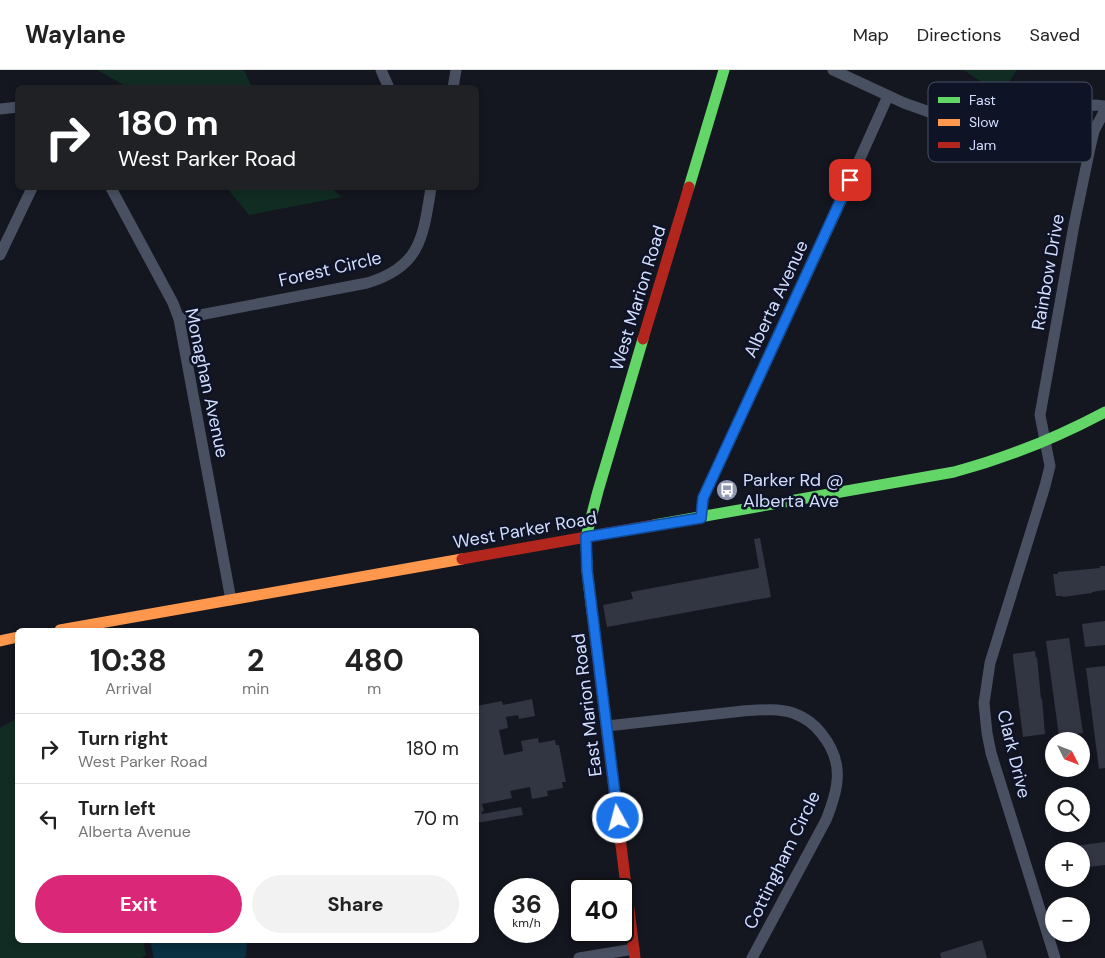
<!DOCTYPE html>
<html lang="en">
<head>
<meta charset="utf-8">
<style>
	body { margin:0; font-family:"DM Sans",sans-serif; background:#f2f2f2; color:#222; height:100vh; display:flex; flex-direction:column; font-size:19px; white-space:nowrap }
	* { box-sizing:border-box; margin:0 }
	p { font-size:16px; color:#767676 }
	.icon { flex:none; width:28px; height:28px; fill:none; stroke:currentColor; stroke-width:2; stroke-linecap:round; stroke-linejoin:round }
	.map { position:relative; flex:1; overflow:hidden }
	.details { position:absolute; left:15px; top:558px; width:464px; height:315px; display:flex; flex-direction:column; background:#fff; border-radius:8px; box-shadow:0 2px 8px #0003 }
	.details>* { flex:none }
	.banner { position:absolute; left:15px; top:15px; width:464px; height:105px; border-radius:8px; box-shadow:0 2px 8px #0003; background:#202124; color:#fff; overflow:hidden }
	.needle { width:32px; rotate:132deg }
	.tools { position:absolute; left:1045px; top:662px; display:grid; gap:10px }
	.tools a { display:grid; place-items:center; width:45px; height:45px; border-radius:50%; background:#fff; box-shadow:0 2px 8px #0003; font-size:25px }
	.speed { position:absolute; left:494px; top:808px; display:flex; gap:10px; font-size:25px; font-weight:700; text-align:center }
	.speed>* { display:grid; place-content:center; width:65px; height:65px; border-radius:50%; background:#fff; box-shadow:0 2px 8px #0003; line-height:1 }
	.speed small { font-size:12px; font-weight:400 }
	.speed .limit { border:2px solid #111; border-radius:8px; background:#fff; color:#111 }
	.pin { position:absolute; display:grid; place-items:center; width:42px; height:42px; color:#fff; margin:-21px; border-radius:10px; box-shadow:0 2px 8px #0006 }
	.me { position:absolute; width:55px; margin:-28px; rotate:353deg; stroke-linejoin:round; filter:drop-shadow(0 0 4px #0008) }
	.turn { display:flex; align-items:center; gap:18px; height:105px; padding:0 20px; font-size:22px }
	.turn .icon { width:65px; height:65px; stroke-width:2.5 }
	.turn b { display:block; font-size:35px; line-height:42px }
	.eta { display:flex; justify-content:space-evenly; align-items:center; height:85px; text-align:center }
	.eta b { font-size:30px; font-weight:700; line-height:35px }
	.button { display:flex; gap:10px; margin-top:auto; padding:10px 20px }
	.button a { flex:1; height:58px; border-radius:30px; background:#db2777; color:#fff; font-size:20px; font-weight:700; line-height:58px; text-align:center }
	.button a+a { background:#f2f2f2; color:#222 }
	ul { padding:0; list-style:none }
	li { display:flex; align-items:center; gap:15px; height:70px; padding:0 20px; border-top:1px solid #e0e0e0 }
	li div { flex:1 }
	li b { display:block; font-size:19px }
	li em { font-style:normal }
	header { display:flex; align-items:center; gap:30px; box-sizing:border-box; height:70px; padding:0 25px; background:#fff; border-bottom:1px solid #e0e0e0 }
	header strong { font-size:24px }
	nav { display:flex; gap:28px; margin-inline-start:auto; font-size:18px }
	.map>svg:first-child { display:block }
	.green { fill:#112c23 }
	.water { fill:#0a3141 }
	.building { fill:#323542 }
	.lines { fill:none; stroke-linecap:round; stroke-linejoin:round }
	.street { stroke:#485061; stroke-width:11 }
	.fast { stroke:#63d668; stroke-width:11 }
	.slow { stroke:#ff974d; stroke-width:11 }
	.jam { stroke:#b3261e; stroke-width:11 }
	.route-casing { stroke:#114b97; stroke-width:12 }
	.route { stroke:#1a73e8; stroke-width:9 }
	.labels { text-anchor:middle; stroke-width:5; stroke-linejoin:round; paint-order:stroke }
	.street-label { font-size:18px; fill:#d3deff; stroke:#0e1326 }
	.poi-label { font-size:18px; fill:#d3deff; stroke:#0e1326; text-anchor:start }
	.key { fill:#0e1326; stroke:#495067; stroke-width:1 }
	.key-label { font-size:14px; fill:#d3deff }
</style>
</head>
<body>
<header>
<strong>Waylane</strong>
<nav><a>Map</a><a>Directions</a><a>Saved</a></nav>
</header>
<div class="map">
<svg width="1105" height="888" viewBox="0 0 1105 888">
	<rect width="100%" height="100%" fill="#141620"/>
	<g class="green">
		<path d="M97,0H244L252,17H127Z"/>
		<path d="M963,0H1017L1001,24Z"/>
		<path d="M227,118H331L342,127L249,145Z"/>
		<path d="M17,648L18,870H143L146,885L141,888H0V658Z"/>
	</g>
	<path class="water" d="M150,870H247L246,886L244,888H154Z"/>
	<g class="building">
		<path d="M760,468L771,527L607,557L603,535L633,529L631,522L759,498L754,469Z"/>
		<path d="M1100,496H1105V520L1092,522V523L1063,527L1062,526H1056L1053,504H1058V502L1100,498Z"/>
		<path d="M1105,551V575L1085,577L1082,554Z"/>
		<path d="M1069,568L1083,663L1059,666L1046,571Z"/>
		<path d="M1035,581L1036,588L1037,587L1041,629L1042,628L1045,664L1023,667L1013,588V584Z"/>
		<path d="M1105,596V698L1099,699L1086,598Z"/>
		<path d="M532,629L535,646L519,649L518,645L506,647L508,658L499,660L504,685L523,681L521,671L538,668L539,673L555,670L556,675H559L566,712H562L563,718L547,721L548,726L532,729L530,717L510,721L512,728L482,734L484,741H482V744L521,737L523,745L476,753V636L502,631L503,635Z"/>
		<path d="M1105,772V795L1081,798V781H1053L1052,779Z"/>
		<path d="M982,870L987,888H941L940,883Z"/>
	</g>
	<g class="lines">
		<g class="street">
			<path d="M381,0L389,18"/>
			<path d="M833,0L904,33L935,44L963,45L1095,35L1105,36"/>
			<path d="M453,18L456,0"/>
			<path d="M0,39L18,37"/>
			<path d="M111,118L173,233L179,249L231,530"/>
			<path d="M0,185L32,118"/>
			<path d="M179,249L367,213C421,197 423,167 431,118"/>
			<path d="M701,448L703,428L835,144L888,26"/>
			<path d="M607,656L743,641C760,640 777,638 793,643C804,647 814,654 821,663C845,692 839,718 826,750L752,888"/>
			<path d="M579,888L634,879"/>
			<path d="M1055,888L991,683L987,663L984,633L990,593L1045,416L1050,396L1040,345L1074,155L1090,78L1094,61L1105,40"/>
		</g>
		<g class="fast">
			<path d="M689,117L724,0"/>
			<path d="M654,455L954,402C1007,388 1056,368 1105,342"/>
			<path d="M592,542L587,500L586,467L598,421L643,269"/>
		</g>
		<g class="slow">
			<path d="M60,560L462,489"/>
			<path d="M0,571L18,567"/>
		</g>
		<g class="jam">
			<path d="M643,269L689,117"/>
			<path d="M462,489L654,455"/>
			<path d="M592,542L635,888"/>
		</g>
	</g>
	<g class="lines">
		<g class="route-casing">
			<path id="route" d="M618,748L587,500L586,467L701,448L703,428L850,110"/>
		</g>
		<use href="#route" class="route"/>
	</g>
	<defs>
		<g id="bus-disc" transform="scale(1.125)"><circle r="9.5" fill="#9098b1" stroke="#0e1326"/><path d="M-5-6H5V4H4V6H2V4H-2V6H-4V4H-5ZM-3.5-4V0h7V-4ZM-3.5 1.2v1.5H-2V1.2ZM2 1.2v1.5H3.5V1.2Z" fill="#fff"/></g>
	</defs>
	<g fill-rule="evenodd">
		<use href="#bus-disc" x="727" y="420"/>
	</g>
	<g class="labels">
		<g class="street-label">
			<text transform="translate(330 199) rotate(-13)" y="6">Forest Circle</text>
			<text transform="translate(1048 202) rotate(-80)" y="6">Rainbow Drive</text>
			<text transform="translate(638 228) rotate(-73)" y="6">West Marion Road</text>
			<text transform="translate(776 229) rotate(-65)" y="6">Alberta Avenue</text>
			<text transform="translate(207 313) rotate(78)" y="6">Monaghan Avenue</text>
			<text transform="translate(525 460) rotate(-10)" y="6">West Parker Road</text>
			<text transform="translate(587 635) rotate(-97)" y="6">East Marion Road</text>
			<text transform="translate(1014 684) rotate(76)" y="6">Clark Drive</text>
			<text transform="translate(782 790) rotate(-64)" y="6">Cottingham Circle</text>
		</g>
		<g class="poi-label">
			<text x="743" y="416">Parker Rd @<tspan x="743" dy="21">Alberta Ave</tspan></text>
		</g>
	</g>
	<rect x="928" y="12" width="164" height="80" rx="8" class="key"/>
	<rect x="938" y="27" width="22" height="6" fill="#63d668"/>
	<rect x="938" y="49" width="22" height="7" fill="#ff974d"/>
	<rect x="938" y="72" width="22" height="6" fill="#b3261e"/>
	<g class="key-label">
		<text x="969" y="35">Fast</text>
		<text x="969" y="57">Slow</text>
		<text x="969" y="80">Jam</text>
	</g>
</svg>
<div class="tools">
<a><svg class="needle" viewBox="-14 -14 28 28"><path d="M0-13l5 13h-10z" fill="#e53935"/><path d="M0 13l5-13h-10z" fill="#767676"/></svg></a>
<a><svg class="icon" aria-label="search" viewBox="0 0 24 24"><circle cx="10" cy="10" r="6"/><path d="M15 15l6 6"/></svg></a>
<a>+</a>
<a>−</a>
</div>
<div class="speed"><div>36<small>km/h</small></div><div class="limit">40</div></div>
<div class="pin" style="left:850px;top:110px;background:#d93025"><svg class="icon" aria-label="arrive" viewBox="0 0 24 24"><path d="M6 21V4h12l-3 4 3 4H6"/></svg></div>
<svg class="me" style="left:618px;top:748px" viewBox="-20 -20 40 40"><circle r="17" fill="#1a73e8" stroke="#fff" stroke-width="3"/><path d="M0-11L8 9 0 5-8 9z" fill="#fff"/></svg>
<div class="banner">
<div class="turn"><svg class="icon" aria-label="right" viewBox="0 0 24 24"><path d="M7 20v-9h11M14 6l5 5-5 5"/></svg><div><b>180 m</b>West Parker Road</div></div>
</div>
<section class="details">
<div class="eta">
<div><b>10:38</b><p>Arrival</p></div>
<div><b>2</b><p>min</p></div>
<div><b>480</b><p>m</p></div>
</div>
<ul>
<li><svg class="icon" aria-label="right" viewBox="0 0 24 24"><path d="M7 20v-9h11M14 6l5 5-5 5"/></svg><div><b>Turn right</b><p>West Parker Road</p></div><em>180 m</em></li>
<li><svg class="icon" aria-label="left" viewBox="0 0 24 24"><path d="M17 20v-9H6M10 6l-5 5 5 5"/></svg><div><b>Turn left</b><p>Alberta Avenue</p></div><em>70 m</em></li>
</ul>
<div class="button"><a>Exit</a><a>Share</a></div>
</section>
</div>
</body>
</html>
